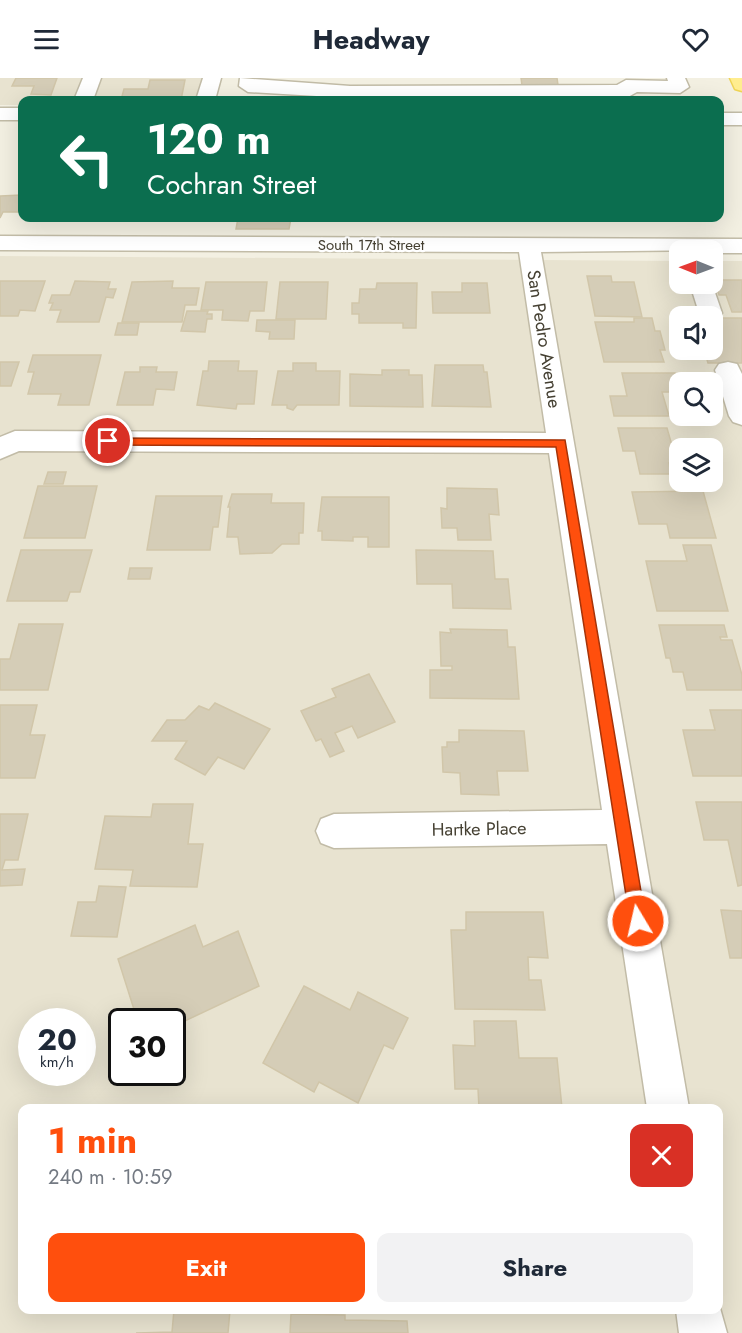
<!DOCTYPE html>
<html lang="en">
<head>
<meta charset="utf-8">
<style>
	body { margin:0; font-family:Jost,sans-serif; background:#f2f2f3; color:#1f2937; height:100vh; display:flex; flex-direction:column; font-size:22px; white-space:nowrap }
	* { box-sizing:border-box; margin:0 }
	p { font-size:20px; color:#747a83 }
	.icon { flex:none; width:33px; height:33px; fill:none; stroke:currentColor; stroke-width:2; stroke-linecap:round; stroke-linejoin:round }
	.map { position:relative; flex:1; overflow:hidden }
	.panel { position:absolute; left:18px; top:1026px; width:705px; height:210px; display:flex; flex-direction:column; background:#fff; border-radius:12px; box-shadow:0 6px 24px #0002 }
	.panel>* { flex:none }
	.hud { position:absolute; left:18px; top:18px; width:706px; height:126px; border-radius:12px; box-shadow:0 6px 24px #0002; background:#0b6e4f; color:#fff; overflow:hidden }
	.needle { width:39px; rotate:271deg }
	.fabs { position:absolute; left:669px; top:162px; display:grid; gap:12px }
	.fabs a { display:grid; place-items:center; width:54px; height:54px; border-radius:12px; background:#fff; box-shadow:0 6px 24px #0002; font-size:30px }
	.speed { position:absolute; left:18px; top:930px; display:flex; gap:12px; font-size:30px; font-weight:700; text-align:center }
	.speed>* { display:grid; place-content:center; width:78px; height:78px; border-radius:50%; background:#fff; box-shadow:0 6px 24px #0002; line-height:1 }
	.speed small { font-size:15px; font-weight:400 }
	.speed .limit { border:3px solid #111; border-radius:9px; background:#fff; color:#111 }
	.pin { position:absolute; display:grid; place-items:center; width:51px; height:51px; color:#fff; margin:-26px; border:3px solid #fff; border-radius:50%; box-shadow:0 2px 6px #0007 }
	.me { position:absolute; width:66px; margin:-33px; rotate:351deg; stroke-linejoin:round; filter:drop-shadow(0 0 4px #0008) }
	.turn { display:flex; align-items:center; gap:21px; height:126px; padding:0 30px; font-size:27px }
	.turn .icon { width:78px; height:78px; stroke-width:2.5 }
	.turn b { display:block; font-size:42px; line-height:51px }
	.round { display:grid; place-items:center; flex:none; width:63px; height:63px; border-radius:12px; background:#f2f2f3 }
	.overview { display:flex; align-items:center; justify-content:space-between; height:102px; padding:0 30px }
	h1 { font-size:36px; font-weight:700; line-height:45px; color:#ff4f0d }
	.primary-button { display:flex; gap:12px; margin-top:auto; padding:12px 30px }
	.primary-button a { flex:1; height:69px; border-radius:12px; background:#ff4f0d; color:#fff; font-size:24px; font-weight:700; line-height:69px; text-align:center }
	.primary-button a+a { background:#f2f2f3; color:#1f2937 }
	header { display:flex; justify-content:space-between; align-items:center; height:78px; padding:0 30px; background:#fff; font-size:27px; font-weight:700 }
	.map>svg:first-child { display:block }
	.residential { fill:#e8e3d0; fill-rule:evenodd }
	.building { fill:#d5cdb7; stroke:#d1c6a9; stroke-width:1.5 }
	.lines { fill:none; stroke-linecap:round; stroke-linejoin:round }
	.minor-casing { stroke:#c2bca7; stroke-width:3 }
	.major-casing { stroke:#eed355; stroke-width:3 }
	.minor { fill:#fff; fill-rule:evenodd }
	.major { fill:#ffed8f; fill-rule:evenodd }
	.route { fill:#ff4f0d; stroke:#a63308; stroke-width:1.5 }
	.labels { text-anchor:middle; stroke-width:4.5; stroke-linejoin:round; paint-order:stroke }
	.far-street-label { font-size:15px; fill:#454032; stroke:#fff }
	.street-label { font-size:18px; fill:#454032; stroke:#fff }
</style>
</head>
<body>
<header><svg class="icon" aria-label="menu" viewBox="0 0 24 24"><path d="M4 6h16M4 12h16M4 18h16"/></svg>Headway<svg class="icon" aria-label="heart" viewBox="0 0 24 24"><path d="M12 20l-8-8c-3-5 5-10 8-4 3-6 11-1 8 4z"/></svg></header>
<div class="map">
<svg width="742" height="1255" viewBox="0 0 742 1255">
	<rect width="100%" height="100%" fill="#f3f0e2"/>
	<g class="residential">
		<path d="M0,0H207L201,22H22V27H0Z"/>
		<path d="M0,178L679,183L680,206H712L713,183H742V1255H0ZM680,238H712V272H680ZM680,304H712V338H680ZM680,370H712V404H680ZM32,944H82V994H32ZM122,944H172V994H122ZM22,1030H718V1232H22Z"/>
	</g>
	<g class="building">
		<path d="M16,0H57L51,17L31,16L34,8H12Z"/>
		<path d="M521,0H557L558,7H522Z"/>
		<path d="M150,2H185L181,22H121L124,11H148Z"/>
		<path d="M21,117L22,134H3L0,140V118Z"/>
		<path d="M238,140H299H291L289,151H236Z"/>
		<path d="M587,198H611L612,204H634L642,239L595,238Z"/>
		<path d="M714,202H742V234H732L726,217H719Z"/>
		<path d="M0,203H45L35,233L20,232L18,238H0Z"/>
		<path d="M75,203L110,204L108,211H116L113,220L106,219L99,244H57L61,232H50L53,225H49L52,217H70Z"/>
		<path d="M173,203L172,210H199L196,227H185L182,244H122L132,204Z"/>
		<path d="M206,204H267L264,233H250L248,243L222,242L223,232H201Z"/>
		<path d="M280,204H328L326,241H276Z"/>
		<path d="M377,205H417L416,250H403V245H359V236H352V225H359L360,211H376Z"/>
		<path d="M462,205H487L490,235H433L432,214H462Z"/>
		<path d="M187,233H208L207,236H212V241H207L205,254L181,253Z"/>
		<path d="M634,240H652L655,253H660L665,272H660L664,284H604L595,244H634Z"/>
		<path d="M712,240H742V285H708L704,272H712Z"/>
		<path d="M257,242H295L294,261H269L270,254L256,253Z"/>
		<path d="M118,245H139L137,257H115Z"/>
		<path d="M33,277H101L89,327H58L61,316H28L34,294H28Z"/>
		<path d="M209,283H239L238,293H257L254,326H237L236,331L197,327L203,293H208Z"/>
		<path d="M0,284H19L11,308H0Z"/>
		<path d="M293,285H316V293H340L339,327H297L293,332L287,330V327H272L278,293H293Z"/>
		<path d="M435,287H483L484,294H487L491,329L432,328Z"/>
		<path d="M140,289H157L156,294H177L174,312L156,311L153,327H117L125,294H140Z"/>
		<path d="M382,292H409V297H422L423,329L350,328V296L382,297Z"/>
		<path d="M622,295H675L680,314H662L669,338H614L610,318H627Z"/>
		<path d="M618,350H667L673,371H680V385H669L671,396H640L635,373H623Z"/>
		<path d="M48,394H66L63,406H44Z"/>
		<path d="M38,408H97L85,460H24Z"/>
		<path d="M447,410L497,411L499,437L489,436L491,462H458L457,450H442L441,430L447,431Z"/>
		<path d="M703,413L716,460H670L667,446H639L632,414Z"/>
		<path d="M232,416H272L271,425H304L303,455H299V466H282L272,475L240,476L238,459H227L230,429H228Z"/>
		<path d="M156,418H222L218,449H213L210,472H147Z"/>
		<path d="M322,419H389V469H368V459H353V463L322,462V453H318Z"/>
		<path d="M683,467H711L728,533H657L646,483H687Z"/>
		<path d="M21,472H92L80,514H70L67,523H7Z"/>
		<path d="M416,472L493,473L495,501H508L511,531L453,530L452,506H417Z"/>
		<path d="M130,490H152L150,501H128Z"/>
		<path d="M19,546H63L48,612H0V581H10Z"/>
		<path d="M659,547H724L727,559H720L721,562H732L742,597V612H687L683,594H673L670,580H666Z"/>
		<path d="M450,551L507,552L508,569H515L519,621L430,620V592H452V588H441L440,554L451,555Z"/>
		<path d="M369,596L395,644L358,660L352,648L335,655L344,673L330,679L321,661L316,663L301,633L336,619L332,611Z"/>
		<path d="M215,625L270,651L244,691L218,679L205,697L175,681L187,663H152L167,642H185L199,628L209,632Z"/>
		<path d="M0,627H37L30,657H45L35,700H0Z"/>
		<path d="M710,632H742V698H693L683,652H715Z"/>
		<path d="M459,652L524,653L528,693H497L499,717L461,716L460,695L443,694L442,669H447V664H459Z"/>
		<path d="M696,724H742V807L738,808L728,762H704Z"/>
		<path d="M153,726H193L188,766H203L197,809L130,808L133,792L95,791L105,738L151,739Z"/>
		<path d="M0,736H28L18,782H5L2,792L25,791L22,807L0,808Z"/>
		<path d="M99,808L126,809L117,859L71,858L78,824H96Z"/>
		<path d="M721,832L742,833V880H730Z"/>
		<path d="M466,834H543L548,880L528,879L529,902H541L545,932L455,931L451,852H466Z"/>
		<path d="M195,847L203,869L238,853L259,908L172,949V944H138L118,881Z"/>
		<path d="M304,908L350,932L358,914L408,940L393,971L384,967L358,1025L319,1004L314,1014L263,985Z"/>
		<path d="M474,943H516L519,980H557L562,1030H479L478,1011H455L453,967L475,968Z"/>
		<path d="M174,1232H230L228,1255H136L172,1254Z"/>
		<path d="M291,1236L345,1237V1242L407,1243L408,1255H290Z"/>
	</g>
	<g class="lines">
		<g class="minor-casing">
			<g id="minor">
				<path d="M83,0H101L93,22H74Z"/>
				<path d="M203,0H221L215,22H196Z"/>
				<path d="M240,0L350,8L617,7L626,2L668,3L667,0H685L689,9L680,15L637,14L628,19L350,20L248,14L239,8Z"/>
				<rect x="0" y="30" width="22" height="12"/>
				<rect x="720" y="35" width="22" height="12"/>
				<path d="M0,158L742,161V175H712V172L541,174L689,1030H647L607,766L334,770L321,765L316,753L321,741L334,736L602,732L549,375L19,373L0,381V359L15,353L546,355L519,174L0,172Z"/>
				<path d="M690,206H712L722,235L718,240L712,242V238H700Z"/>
				<path d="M728,284L737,286L742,296V347L733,344L729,338L715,292L719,286Z"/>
				<path d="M718,1223L727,1255H679L676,1232H718Z"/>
			</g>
		</g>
		<g class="major-casing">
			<path id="major" d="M730,0H742V13L735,11Z"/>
		</g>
		<use href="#minor" class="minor"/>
		<use href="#major" class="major"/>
	</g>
	<path class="route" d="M108,360L565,362L646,843L643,848L638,851L632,848L630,843L556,369L108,367L102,363Z"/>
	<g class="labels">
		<g class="far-street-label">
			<text x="371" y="172">South 17th Street</text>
		</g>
		<g class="street-label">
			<text transform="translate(544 261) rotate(81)" y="6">San Pedro Avenue</text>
			<text transform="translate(479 751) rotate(-1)" y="6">Hartke Place</text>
		</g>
	</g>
</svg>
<div class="fabs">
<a><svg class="needle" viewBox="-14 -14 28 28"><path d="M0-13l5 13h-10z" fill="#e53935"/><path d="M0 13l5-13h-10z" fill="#747a83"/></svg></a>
<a><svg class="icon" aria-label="sound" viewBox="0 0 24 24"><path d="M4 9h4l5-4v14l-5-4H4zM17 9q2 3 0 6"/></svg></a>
<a><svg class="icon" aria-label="search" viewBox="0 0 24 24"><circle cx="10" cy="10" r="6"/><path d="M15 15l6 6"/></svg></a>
<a><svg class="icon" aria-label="layers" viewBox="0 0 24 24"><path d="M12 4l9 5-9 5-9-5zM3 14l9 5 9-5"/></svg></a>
</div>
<div class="speed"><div>20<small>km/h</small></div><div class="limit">30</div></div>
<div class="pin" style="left:108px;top:363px;background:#d93025"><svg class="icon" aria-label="arrive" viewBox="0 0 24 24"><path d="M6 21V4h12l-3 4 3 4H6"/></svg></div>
<svg class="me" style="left:638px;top:843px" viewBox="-20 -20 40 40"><circle r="17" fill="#ff4f0d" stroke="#fff" stroke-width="3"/><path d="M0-11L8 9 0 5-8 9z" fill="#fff"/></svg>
<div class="hud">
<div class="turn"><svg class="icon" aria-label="left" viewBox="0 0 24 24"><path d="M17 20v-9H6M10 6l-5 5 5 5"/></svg><div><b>120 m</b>Cochran Street</div></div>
</div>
<section class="panel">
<div class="overview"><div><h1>1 min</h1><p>240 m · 10:59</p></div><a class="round" style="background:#d93025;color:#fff"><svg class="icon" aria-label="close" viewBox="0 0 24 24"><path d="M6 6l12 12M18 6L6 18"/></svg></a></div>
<div class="primary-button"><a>Exit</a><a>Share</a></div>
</section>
</div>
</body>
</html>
